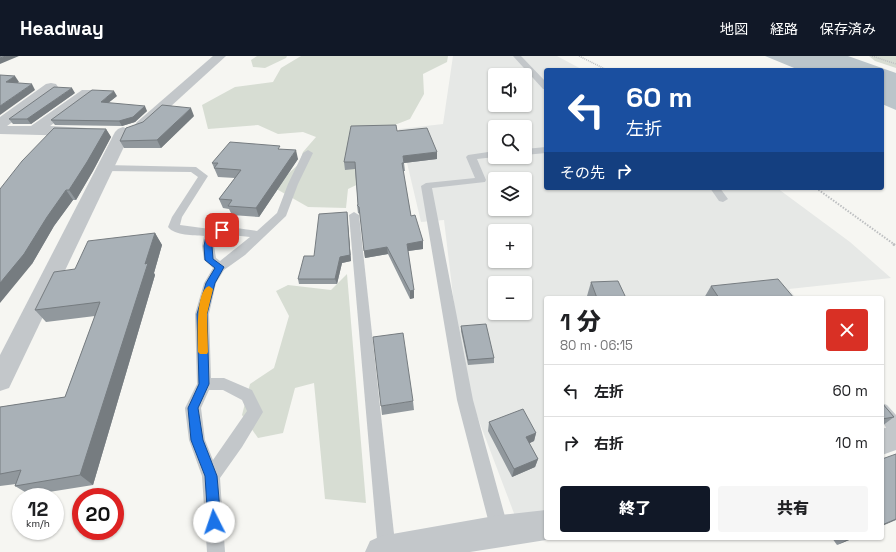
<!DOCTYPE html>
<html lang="ja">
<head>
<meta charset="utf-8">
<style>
	body { margin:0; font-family:"Space Grotesk","Noto Sans JP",sans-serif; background:#f6f6f6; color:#202124; height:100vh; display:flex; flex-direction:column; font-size:15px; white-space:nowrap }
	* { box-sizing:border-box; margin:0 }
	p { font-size:13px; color:#757577 }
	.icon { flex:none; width:22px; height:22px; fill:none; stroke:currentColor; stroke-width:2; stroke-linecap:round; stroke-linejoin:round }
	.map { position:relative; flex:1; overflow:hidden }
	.side { position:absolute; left:544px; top:240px; width:340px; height:244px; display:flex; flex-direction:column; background:#fff; border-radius:4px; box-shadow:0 1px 3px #0004 }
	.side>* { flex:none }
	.banner { position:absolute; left:544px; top:12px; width:340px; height:122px; border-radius:4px; box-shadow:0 1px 3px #0004; background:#1a4fa0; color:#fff; overflow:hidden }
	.tools { position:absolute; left:488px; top:12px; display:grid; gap:8px }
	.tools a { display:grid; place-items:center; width:44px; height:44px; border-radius:4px; background:#fff; box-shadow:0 1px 3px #0004; font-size:20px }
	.speed { position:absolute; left:12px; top:432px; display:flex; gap:8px; font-size:20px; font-weight:700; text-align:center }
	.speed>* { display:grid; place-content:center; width:52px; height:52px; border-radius:50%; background:#fff; box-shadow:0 1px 3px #0004; line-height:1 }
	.speed small { font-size:10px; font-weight:400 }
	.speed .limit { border:6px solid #d22; background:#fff; color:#111 }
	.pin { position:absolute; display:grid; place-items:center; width:34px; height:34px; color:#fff; margin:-17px; border-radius:8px; box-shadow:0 2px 6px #0006 }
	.me { position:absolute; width:44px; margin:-22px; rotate:356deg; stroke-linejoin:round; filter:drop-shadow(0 0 3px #0008) }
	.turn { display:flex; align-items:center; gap:14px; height:84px; padding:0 16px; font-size:18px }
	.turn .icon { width:52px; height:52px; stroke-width:2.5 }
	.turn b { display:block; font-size:28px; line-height:34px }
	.then { display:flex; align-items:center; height:38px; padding:0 16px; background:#0003; gap:8px; font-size:15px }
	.round { display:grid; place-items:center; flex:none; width:42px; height:42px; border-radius:4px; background:#f6f6f6 }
	.overview { display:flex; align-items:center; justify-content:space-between; height:68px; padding:0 16px }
	h1 { font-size:24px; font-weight:800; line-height:30px }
	.primary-button { display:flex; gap:8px; margin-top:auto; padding:8px 16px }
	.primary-button a { flex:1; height:46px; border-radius:4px; background:#111827; color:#fff; font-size:16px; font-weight:800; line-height:46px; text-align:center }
	.primary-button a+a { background:#f6f6f6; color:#202124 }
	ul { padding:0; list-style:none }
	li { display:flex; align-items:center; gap:12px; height:52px; padding:0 16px; border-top:1px solid #e0e0e0 }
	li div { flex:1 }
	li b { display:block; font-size:15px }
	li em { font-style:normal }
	header { display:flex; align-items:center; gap:24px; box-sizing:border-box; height:56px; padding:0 20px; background:#111827; color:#fff }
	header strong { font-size:19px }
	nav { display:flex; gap:22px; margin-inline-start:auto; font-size:14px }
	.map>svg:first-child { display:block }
	.built { fill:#e6e8e6; fill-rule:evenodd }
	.green { fill:#d7ddd3 }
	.water { fill:#bbc5ca }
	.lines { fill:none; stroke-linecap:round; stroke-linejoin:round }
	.path-far2 { stroke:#bdbfc1; stroke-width:1.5; stroke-dasharray:1 1; stroke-linecap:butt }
	.path-far1 { stroke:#bdbfc1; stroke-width:2; stroke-dasharray:1.5 1.5; stroke-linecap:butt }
	.path { stroke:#bdbfc1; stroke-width:2.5; stroke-dasharray:2 2; stroke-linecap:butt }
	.service { fill:#c3c7ca; fill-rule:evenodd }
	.minor { fill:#c3c7ca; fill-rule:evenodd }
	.wall { fill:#91989d }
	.shaded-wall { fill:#767c80 }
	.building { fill:#a9b1b7; stroke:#767c80 }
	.route { fill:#1a73e8; stroke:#114b97 }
	.slow { fill:#f59e0b }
</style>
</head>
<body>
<header>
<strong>Headway</strong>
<nav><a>地図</a><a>経路</a><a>保存済み</a></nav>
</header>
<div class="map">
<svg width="896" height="496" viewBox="0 0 896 496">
	<rect width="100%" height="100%" fill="#f6f6f2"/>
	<path class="built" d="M453,0H557L583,14H546V132H777L850,186L891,222L789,233L796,242H546V456L515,460L468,336L457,273L444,164L421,166L399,73L443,68ZM495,19H525V49H495ZM495,71H525V101H495ZM495,123H525V153H495ZM495,175H525V205H495ZM495,227H525V257H495Z"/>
	<g class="green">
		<path d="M257,0H287L286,2L265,12L253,11L251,4Z"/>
		<path d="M301,0H448L447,6L423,18L424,38L410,63L387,72L375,120L348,133L346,152L308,151L273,131L299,108L303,96L316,81L303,76L278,78L258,69L208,73L202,49L235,31L273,26L281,12Z"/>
		<path d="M869,0H896V12L875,5Z"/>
		<path d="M347,218L366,447L325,443L314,327L295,332L283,377L258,382L242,359L250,328L274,312L289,260L276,235L288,229L331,234Z"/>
	</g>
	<path class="water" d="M765,0H848L896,17V54L882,48V14H799Z"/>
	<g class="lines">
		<g class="path-far2">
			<path d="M579,0L607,14"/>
			<path d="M872,0L896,8"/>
		</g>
		<path class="path-far1" d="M816,132L895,189"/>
		<path class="path" d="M893,188L896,190"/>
		<g class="service">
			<path d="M513,0H521L546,26V33H543Z"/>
			<path d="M546,91V97L525,99V93Z"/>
			<path d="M308,94L313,97L298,128L286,160L245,199L224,214L216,227L209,258L211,322H224L252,334L263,356L242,391L220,422L225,496H207L202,420L189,384L185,352L197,328L195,258L204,227L213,212L204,204L202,190L204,180C194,179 175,180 168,171L172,161L198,121L191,116L105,115L100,112L105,109L196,111L208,120L182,161L180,169L210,173L222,170L257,175L277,157L288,128L303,97ZM222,178L250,181L220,205L216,202L214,190L215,179ZM209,334H223L242,344L247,355L213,404L205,384L201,352Z"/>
			<path d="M495,95V101L477,103L486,124L485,126L432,132L473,344L509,475L507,482L500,484L493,482L491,475L457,344L421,130L426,127L475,122L466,101L468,99Z"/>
			<path d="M710,132H720L728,143L723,146L719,145Z"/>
			<path d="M354,156L359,159L396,496L378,495L349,159Z"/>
			<path d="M882,347L887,349L896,359V378C881,373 882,361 882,347Z"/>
		</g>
		<g class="minor">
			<path d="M213,0H226L147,72L142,73L137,72L135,69L137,66Z"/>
			<path d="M51,27L56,28L58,31L56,34L7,70H31L82,34H92L94,37L92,40L50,70L86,72L89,75L86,78L81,80L0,78V61L46,28Z"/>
			<path d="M123,71L128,73L131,76L9,332L0,335V299L115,76L118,73Z"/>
			<path d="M896,368V394L882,399V373Z"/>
			<path d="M546,454V482H552L546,484L470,496H365L370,485L381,480L500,459Z"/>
		</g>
	</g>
	<g class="wall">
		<path d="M75,37L31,68H13L9,63Z"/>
		<path d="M117,40L108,47L147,55L135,66L122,70L55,69L51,64Z"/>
		<path d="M194,60L161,92H124L120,85Z"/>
		<path d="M106,73L111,81L93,115L76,144H73L54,170L32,208L0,133Z"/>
		<path d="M281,93L298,103L259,161L232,159L229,153L223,152L219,143L235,122L218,121L212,107Z"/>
		<path d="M437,96V103L404,107L405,115H403L411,160L423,185V193L408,195L414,242L410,243L388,198L365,202L360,158L358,157L357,149H358L355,113L345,114L344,106Z"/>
		<path d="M347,156L351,205L342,207L337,228H299L298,223Z"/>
		<path d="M155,177L162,189L154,217L155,219L93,429L30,439L15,430L16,428L0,430V351L65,341L95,260L46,266L35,254L75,213Z"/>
		<path d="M591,226L626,242H587V240Z"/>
		<path d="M711,230L794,242H704Z"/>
		<path d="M461,270L494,302V307L468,309L461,275Z"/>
		<path d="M413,345L414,354L382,359L381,350Z"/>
		<path d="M882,347L894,361L882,370Z"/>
		<path d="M489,366L536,377L534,385L529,387L538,403L535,411L512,421L488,375Z"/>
		<path d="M832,482H854L837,489Z"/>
	</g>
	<g class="shaded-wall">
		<path d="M6,0H19L0,8V2Z"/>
		<path d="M15,20L19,26L10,32L6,26Z"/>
		<path d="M32,28L35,34L0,59V50Z"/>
		<path d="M72,32L75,37L31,68L27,63Z"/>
		<path d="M114,35L117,40L103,51L101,46Z"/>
		<path d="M145,50L147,55L135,66L122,70L119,65Z"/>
		<path d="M191,52L194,60L161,92L157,84Z"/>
		<path d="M106,73L111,81L93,115L76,144L69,134Z"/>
		<path d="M296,94L298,103L259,161L256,152Z"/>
		<path d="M437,96V103L404,107L403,100Z"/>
		<path d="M66,134L73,144L54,170L32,208L0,247V227Z"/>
		<path d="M347,156L351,205L342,207L337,228L335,223L340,201Z"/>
		<path d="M155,177L162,189L154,217L155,219L93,429L80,419L145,208Z"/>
		<path d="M423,185V193L408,195L407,188Z"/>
		<path d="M387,191L388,198L365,202L364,195Z"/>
		<path d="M414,234V242L410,243V235Z"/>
		<path d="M536,377L534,385L524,390L526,381Z"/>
		<path d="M538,403L535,411L512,421L514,413Z"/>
		<path d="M896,463V464L882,470V469Z"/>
		<path d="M850,482H854L837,489Z"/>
	</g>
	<g class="building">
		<path d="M0,0H6L0,2Z"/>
		<path d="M0,19L15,20L6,26L32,28L0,50Z"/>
		<path d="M54,31L72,32L27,63H9Z"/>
		<path d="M92,34L114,35L101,46L145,50L133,61L119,65L51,64Z"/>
		<path d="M162,49L191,52L157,84L120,85L126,72L143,66Z"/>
		<path d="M396,69L397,75L427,72L437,96L403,100L404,107H402L411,160L415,159L423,185L407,188L414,234L410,235L387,191L364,195L359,151L357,149H358L355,106H344L351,70Z"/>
		<path d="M54,72L106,73L87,106L69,134H66L47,161L24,198L0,227V133L22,105Z"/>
		<path d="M230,86L280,90L278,93L296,94L256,152L228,150L232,144L219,143L241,114L214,112L218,107H212Z"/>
		<path d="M347,156L350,199L340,201L335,223H298L304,200H314L319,158Z"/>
		<path d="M155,177L145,208L148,207L80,419L15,430L21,414L0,418V351L65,341L100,246L35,254L54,216L75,213L88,185Z"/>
		<path d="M778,223L794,242H719L711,230Z"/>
		<path d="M618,225L626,242H597L591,226Z"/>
		<path d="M486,268L494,302L468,304L461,270Z"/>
		<path d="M403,277L413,345L381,350L373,281Z"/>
		<path d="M882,347L894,361L882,363Z"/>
		<path d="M523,353L536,377L526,381L538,403L514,413L489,366Z"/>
		<path d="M896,398V463L882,469V403Z"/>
	</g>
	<path class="route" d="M222,171L226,174L225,176L214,179L212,190L213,203L224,211L215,227L207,258L209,328L198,352L203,384L217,420L221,466L219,470L214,472L210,470L208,466L205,420L191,384L188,352L199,328L197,258L206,227L215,212L205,204L204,190L207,175Z"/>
	<path class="slow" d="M209,230L213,233L207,258L208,296L207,298H200L198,296C198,283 195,234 209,230Z"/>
</svg>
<div class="tools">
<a><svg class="icon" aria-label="sound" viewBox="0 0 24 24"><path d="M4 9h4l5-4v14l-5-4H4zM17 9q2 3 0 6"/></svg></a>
<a><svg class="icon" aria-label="search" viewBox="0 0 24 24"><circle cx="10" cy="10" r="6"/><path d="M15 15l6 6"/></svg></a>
<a><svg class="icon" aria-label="layers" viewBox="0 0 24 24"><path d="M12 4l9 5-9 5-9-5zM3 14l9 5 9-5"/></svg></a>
<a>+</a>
<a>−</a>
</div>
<div class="speed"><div>12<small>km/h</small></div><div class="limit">20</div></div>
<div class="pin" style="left:222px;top:174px;background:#d93025"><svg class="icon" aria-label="arrive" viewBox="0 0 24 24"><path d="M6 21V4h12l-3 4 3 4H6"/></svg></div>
<svg class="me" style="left:214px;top:466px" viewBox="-20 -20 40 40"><circle r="19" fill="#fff"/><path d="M0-13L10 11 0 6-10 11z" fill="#1a73e8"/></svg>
<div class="banner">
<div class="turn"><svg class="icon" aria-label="left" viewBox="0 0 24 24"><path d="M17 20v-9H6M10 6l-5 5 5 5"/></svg><div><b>60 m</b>左折</div></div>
<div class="then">その先<svg class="icon" aria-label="right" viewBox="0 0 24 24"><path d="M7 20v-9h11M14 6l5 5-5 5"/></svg></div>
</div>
<section class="side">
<div class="overview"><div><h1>1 分</h1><p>80 m · 06:15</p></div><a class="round" style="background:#d93025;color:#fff"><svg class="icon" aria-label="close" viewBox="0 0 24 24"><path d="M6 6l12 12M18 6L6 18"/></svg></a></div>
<ul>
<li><svg class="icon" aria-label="left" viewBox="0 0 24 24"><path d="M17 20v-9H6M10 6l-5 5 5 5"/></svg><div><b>左折</b></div><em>60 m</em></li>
<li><svg class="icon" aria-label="right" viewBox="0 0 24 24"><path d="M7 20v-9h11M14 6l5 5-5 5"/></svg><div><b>右折</b></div><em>10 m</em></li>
</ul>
<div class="primary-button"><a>終了</a><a>共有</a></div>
</section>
</div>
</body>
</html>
